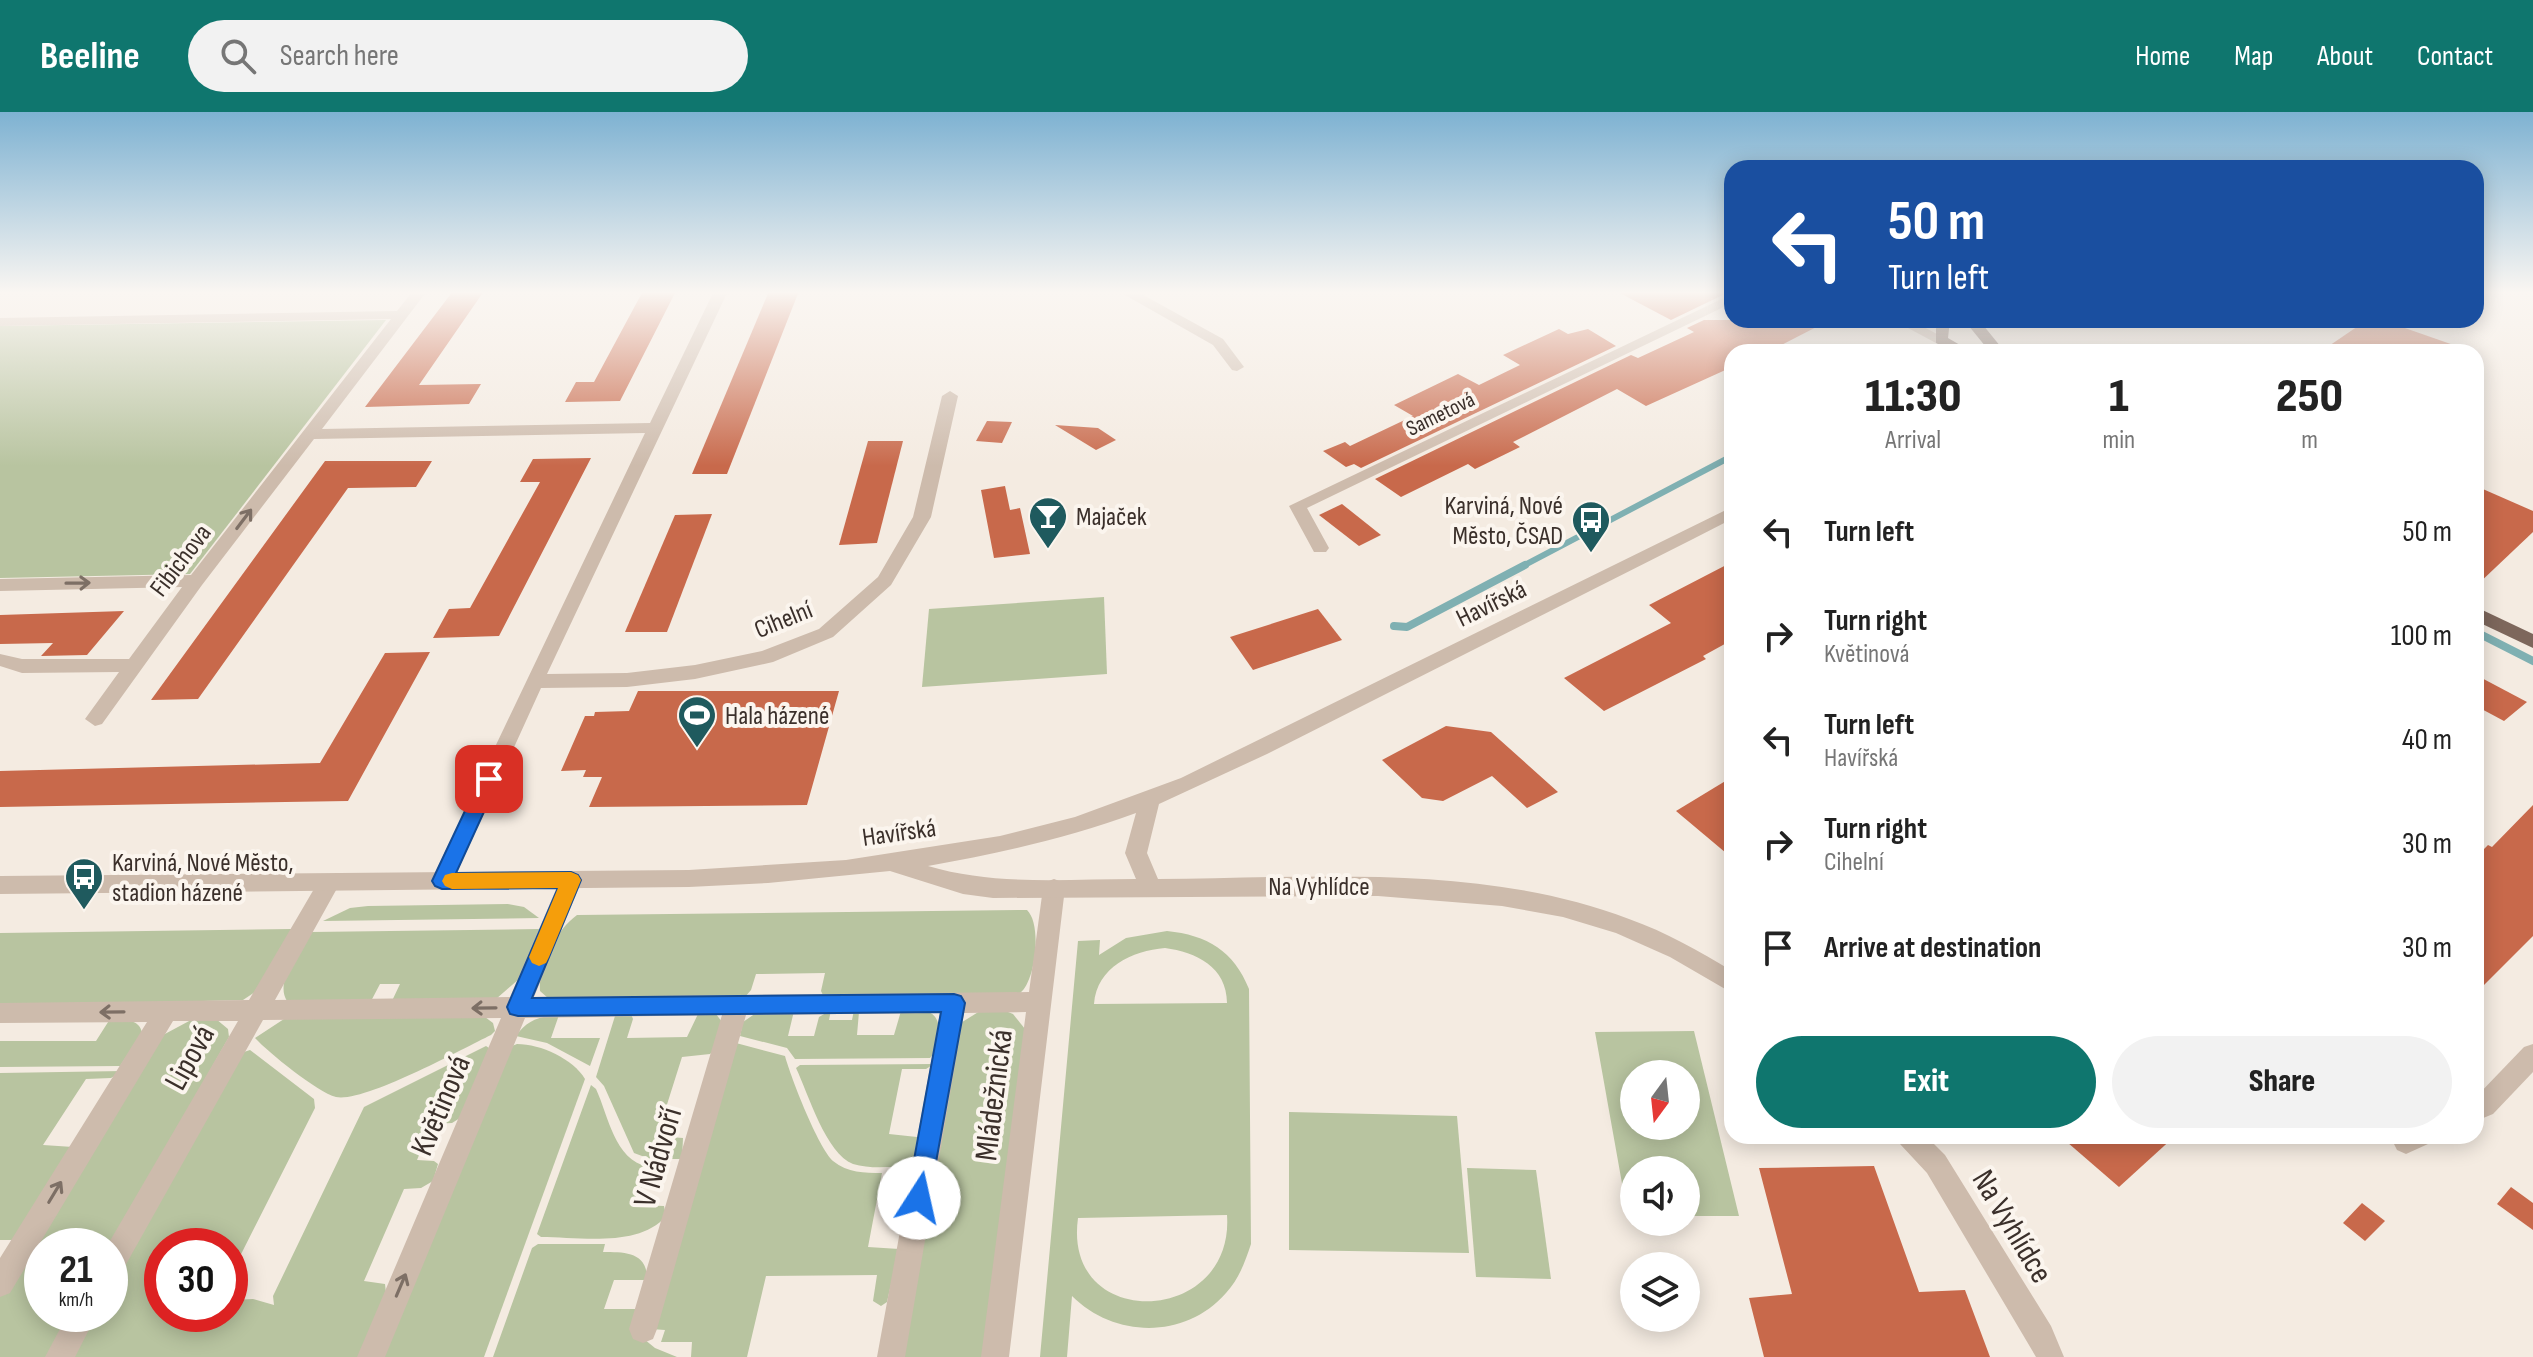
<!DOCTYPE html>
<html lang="en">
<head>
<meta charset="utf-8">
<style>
	body { margin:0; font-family:"Sofia Sans Condensed",sans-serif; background:#f2f2f2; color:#222; height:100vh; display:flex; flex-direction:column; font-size:30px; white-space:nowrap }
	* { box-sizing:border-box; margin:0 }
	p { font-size:26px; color:#767676 }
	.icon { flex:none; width:44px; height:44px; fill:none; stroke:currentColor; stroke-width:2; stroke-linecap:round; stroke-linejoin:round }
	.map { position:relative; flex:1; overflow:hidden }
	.sheet { position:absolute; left:1724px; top:232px; width:760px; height:800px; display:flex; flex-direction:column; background:#fff; border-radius:24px; box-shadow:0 4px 20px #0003 }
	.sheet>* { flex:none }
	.top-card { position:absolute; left:1724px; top:48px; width:760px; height:168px; border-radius:24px; box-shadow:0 4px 20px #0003; background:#1a4fa0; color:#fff; overflow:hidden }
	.needle { width:52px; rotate:195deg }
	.fabs { position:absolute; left:1620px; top:948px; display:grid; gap:16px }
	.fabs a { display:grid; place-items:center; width:80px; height:80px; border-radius:50%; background:#fff; box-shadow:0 4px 20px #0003; font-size:40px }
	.speed { position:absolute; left:24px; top:1116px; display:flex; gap:16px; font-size:40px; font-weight:700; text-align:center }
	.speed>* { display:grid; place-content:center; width:104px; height:104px; border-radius:50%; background:#fff; box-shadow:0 4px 20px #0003; line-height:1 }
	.speed small { font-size:20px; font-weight:400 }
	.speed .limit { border:12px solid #d22; background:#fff; color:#111 }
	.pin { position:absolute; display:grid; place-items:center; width:68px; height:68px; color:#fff; margin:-34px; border-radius:16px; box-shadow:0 4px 12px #0006 }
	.me { position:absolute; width:88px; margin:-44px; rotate:10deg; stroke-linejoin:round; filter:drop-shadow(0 0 6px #0008) }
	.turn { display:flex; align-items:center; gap:28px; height:168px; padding:0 32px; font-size:36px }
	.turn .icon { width:104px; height:104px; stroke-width:2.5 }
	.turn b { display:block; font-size:56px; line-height:68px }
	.eta { display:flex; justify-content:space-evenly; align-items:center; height:136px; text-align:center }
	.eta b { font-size:48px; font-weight:800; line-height:56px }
	.cta { display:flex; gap:16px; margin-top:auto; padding:16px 32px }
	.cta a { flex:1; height:92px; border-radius:48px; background:#0f766e; color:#fff; font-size:32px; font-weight:800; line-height:92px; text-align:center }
	.cta a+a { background:#f2f2f2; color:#222 }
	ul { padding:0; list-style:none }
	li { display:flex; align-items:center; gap:24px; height:104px; padding:0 32px }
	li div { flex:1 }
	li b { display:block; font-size:30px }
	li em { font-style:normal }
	header { display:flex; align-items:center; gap:48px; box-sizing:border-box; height:112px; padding:0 40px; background:#0f766e; color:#fff }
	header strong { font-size:38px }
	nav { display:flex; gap:44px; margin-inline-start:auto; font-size:28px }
	.search { width:560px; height:72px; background:#f2f2f2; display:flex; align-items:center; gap:20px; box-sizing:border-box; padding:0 28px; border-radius:44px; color:#767676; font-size:30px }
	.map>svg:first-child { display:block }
	.green { fill:#b8c4a0; fill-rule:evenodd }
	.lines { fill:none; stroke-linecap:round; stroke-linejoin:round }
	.stream-far1 { stroke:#7fb0b2; stroke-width:6 }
	.stream { stroke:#7fb0b2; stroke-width:8 }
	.building { fill:#c8694b }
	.minor { fill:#cdbbac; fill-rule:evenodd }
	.tertiary { fill:#cdbbac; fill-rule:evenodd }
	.primary { fill:#7d675c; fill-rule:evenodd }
	.oneway { stroke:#7d6f65 }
	.route { fill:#1a73e8; stroke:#114b97; stroke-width:2 }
	.slow { fill:#f59e0b }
	.labels { text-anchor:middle; stroke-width:8; stroke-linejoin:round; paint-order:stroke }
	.far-street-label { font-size:22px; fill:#3b302b; stroke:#fbf5ee }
	.poi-label { font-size:26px; fill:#3b302b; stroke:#fbf5ee; text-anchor:start }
	.street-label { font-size:26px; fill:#3b302b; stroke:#fbf5ee }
	.near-street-label { font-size:32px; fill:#3b302b; stroke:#fbf5ee }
</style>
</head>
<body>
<header>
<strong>Beeline</strong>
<div class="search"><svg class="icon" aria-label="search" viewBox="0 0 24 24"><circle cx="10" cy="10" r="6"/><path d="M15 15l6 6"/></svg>Search here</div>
<nav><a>Home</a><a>Map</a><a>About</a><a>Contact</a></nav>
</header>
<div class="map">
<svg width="2533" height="1245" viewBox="0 0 2533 1245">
	<rect width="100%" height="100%" fill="#f4ebe1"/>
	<g class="green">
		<path d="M386,208L190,462L0,466V214Z"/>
		<path d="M1104,485L1107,562L922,575L929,497Z"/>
		<path d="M508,792L524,795L539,806L323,809L350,796L368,794Z"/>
		<path d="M1027,798C1042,812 1036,869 1020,881L824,885L821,879L825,861L756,862L751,878L745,885L549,887L540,879C538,854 556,818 577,803Z"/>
		<path d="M292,817L255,880L243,888L0,894V821Z"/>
		<path d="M540,817L519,867L496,887L391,891L400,872H380L370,891L287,889C274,869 301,838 311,820Z"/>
		<path d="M1167,819C1207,823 1234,839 1249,877L1251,1132C1245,1150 1239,1167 1226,1181C1185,1228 1114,1226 1072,1184L1067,1245H1040L1078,829L1100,828L1099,843L1126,826ZM1165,836C1196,840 1227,855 1227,891L1094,892C1097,855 1132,839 1165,836ZM1227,1103C1235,1214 1062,1221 1078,1106Z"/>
		<path d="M831,898L829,908H852L854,898L859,900L857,923H894L901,899C909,899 920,898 928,900C945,905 940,937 930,946L795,947L787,936L740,924L743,910L756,901L794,899L788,924H814L819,905Z"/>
		<path d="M1003,898L1013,902L1025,917L985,1245H901L959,912L980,899Z"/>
		<path d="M631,902L633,907L627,926L687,925L698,902H716L722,910L715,937L710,942L682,945L657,1024L683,1026L682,1047H650L634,1041L604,974L596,965L615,904Z"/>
		<path d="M559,903L551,926H600L590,954L547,931L516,924C527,908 540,904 559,903Z"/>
		<path d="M485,905L493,911L495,919L491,923C462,937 364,991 336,985C317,980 269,941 255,926L284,907Z"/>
		<path d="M110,907C122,908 140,906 142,921L120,954L0,955V929H96Z"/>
		<path d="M216,907L228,917L229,925L110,1134H42V1202H72L47,1245H0V1182L163,923L191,908Z"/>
		<path d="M1694,919L1739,1104H1686V1058H1634V1105H1628L1595,920ZM1634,962H1686V1014H1634Z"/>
		<path d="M736,931L785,944C791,966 818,1035 833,1049C848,1061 864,1061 882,1061L868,1135L899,1137L887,1190L881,1194L873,1189L877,1163L766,1164L747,1245H691L692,1230H661L665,1218L651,1217Z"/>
		<path d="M517,932C541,932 573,947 585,967L484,1245H384L512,934Z"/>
		<path d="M486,934L489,936L460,1006L452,1011L432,1012L417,1048L434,1049L438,1052L433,1069L421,1076L404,1077L364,1169L385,1172L386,1181L359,1245H73L97,1202H110V1179L244,940L250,938L314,987L315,996L230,1164V1134H162V1202H230L232,1188L253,1187L274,1193L273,1184L364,995Z"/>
		<path d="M934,952L926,957H902L889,1022L917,1025L916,1054C896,1054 872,1058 853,1052C826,1042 808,981 796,956L800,953Z"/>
		<path d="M123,959L111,966L86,967L43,1033L73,1035L13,1128H0V961Z"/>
		<path d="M591,973L596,977C609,1005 614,1047 648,1055L636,1093L664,1094L666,1104C639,1136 579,1125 541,1125L537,1122Z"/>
		<path d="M1289,1000L1457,1004L1469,1141L1289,1138Z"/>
		<path d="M1467,1056L1536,1058L1551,1167L1476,1165Z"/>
		<path d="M538,1132H605L603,1140C625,1140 648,1140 647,1168H614L604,1197H638L639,1223L655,1236L677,1245H493L532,1136Z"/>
	</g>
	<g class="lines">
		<path class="stream-far1" d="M1521,455L1732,344"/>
		<g class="stream">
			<path d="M1394,514L1407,515L1525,453"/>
			<path d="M2476,520L2533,549"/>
		</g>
	</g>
	<g class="building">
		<path d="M453,179H484L419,273L481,272L469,292L365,295Z"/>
		<path d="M643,179H676L620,289L565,290L576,270H594Z"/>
		<path d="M769,179H799L727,362H692Z"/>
		<path d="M1616,179H1731L1671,208Z"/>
		<path d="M1704,208H1830L1768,240L1751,237L1732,240V255L1646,294L1617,277L1513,330L1520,335L1475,357L1468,352L1401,385L1375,367L1631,243L1638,246L1694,220L1687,216Z"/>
		<path d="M2367,208H2382L2465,237V240H2410L2395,235L2388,240H2320Z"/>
		<path d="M1559,217L1568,222L1588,217L1616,234L1361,356L1354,352L1346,355L1323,339L1345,330L1350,334L1413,304L1394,293L1458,262L1479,273L1520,253L1503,243Z"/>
		<path d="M987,309L1012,310L1002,331L976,329Z"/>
		<path d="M1055,313L1098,316L1116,328L1096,338Z"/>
		<path d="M868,329H903L877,431L839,433Z"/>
		<path d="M591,346L499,524L433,526L449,497L470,496L540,370H520L533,347Z"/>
		<path d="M325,349H432L416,375L348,376L198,587L151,588Z"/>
		<path d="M1005,374L1010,398L1020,396L1030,442L994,446L981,378Z"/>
		<path d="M2476,374L2533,399V420L2476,474Z"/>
		<path d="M1342,392L1381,423L1359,434L1319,403Z"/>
		<path d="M712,402L667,520H625L675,403Z"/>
		<path d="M1732,450V528L1703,544L1706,547L1604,599L1564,566L1671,511L1649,493Z"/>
		<path d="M1318,497L1342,528L1253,558L1230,525Z"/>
		<path d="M124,499L87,543L41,544L53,531L0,532V503Z"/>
		<path d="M430,540L348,689L0,695V659L320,651L385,541Z"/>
		<path d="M2476,563L2527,590L2504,609L2476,594Z"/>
		<path d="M638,579H839L807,693L589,695L602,665H583L586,658L561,659L585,604H594L595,600L629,599Z"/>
		<path d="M1446,614L1491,620L1558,680L1527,696L1492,664L1443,689L1422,686L1382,648Z"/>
		<path d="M1732,665V746L1676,699Z"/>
		<path d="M2533,693V824L2476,881V745L2488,733L2492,735Z"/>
		<path d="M2060,1024H2175L2119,1075Z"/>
		<path d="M1874,1054L1919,1180L1965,1178L1990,1245H1764L1749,1186L1792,1182L1759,1056Z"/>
		<path d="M2511,1075L2533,1091V1118L2497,1092Z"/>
		<path d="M2362,1091L2385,1109L2365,1129L2343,1111Z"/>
	</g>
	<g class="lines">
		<g class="minor">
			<path d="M413,179H427L322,317L650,311L714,179H728L547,562L627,561L695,553L762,539L819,517L878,465L913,405L942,284L950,279L958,284L931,405L891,473L833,525L773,550L695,567L627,575L541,576L453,769L450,775L442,778L434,775L431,769L645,321L314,327L202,473L102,612L95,614L85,607L119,560L22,561L0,554V542L22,547H129L182,475L0,479V467L191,463L391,207L0,214V206L397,199Z"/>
			<path d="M1118,179H1136L1223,227L1244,255L1237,259L1232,258L1213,233Z"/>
			<path d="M1732,182V191L1307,396L1329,436L1326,440H1314L1289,394Z"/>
			<path d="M1893,208H1911L1948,228L1946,231H1936Z"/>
			<path d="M571,759L579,762L582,768L534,885L1029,880L1043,776L1046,770L1054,767L1062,770L1065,776L1009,1245H981L1026,900L964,901L905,1245H877L940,901L746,903L657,1217L653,1227L643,1231L633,1227L629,1217L722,903L525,906L385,1245H357L501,906L263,908L120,1163L110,1167V1134H107L238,909H173L10,1181L0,1185V1146L147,910L0,911V891L249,888L321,765L329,762L337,765L340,771L275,888L510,885L560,768L563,762Z"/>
			<path d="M2533,932V960L2493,1002L2476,1009V985L2524,935Z"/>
			<path d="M2396,1024H2432L2428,1032L2406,1042L2397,1038L2393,1030Z"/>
			<path d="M68,1202H97L75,1245H45Z"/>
		</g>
		<g class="tertiary">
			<path d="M1732,395V407L1693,427L1267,642L1159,692L1147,741L1158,767C1313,766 1482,751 1629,807C1666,820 1699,839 1732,859V881L1670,845L1616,821L1563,805L1502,794L1378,784L993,786L963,782L890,759L768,771L689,775L0,782V764L689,758L846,748L1000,724L1075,705L1181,666ZM1136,701L1125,741L1136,767C1066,767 996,774 928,754C999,741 1069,726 1136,701Z"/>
			<path d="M1896,1024H1926L1945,1043L2051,1214L2064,1245H2036L1927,1061L1900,1032Z"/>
		</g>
		<g class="primary">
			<path d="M1936,208H1950L1948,226L1972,240H1954L1936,231Z"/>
			<path d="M1964,208H1979L2005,240H1990Z"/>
			<path d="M2476,495L2533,522V536L2476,509Z"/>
		</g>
	</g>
	<defs><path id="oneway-shaft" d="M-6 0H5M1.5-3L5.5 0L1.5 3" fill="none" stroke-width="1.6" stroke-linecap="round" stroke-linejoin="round" transform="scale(2)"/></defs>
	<g class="oneway">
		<use href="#oneway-shaft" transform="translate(244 407) rotate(-53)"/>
		<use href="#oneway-shaft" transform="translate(78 471) rotate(-1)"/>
		<use href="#oneway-shaft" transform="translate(484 896) rotate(179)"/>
		<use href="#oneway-shaft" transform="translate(112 900) rotate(179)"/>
		<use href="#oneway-shaft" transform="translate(55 1080) rotate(-59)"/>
		<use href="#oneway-shaft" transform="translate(401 1173) rotate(-67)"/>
	</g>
	<linearGradient id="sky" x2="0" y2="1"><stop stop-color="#7eb2d2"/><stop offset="0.51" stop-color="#faf6f2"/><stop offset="1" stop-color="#faf6f2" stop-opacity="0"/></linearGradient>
	<rect width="2533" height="354" fill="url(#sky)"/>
	<path class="route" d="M489,660L499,667L456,761L571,760L578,763L581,768L532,886L954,882L961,884L965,891L928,1094L919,1098L911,1094L907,1086L941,900L518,904L510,902L507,895L558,776L442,777L435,774L432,769L480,667Z"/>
	<path class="slow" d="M571,760L578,763L581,768L549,845L546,851L539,854L532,851L529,845L558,776L452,777L445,774L442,769L445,763L452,761Z"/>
	<defs>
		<g id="bar-pin" transform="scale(2)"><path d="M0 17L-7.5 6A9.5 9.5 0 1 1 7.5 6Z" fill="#1f5a5e" stroke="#fbf5ee"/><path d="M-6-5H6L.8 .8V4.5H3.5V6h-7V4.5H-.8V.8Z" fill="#fff"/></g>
		<g id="bus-pin" transform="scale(2)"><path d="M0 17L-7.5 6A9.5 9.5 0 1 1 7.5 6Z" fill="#1f5a5e" stroke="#fbf5ee"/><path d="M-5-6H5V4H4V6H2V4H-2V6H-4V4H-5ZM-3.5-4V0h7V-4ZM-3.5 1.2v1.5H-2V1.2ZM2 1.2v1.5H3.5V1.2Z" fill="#fff"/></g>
		<g id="stadium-pin" transform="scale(2)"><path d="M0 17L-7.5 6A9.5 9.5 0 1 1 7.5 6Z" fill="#1f5a5e" stroke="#fbf5ee"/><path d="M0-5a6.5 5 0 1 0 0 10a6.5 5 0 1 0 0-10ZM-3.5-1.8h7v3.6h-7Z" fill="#fff"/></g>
	</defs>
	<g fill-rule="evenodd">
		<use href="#bar-pin" x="1048" y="404"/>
		<use href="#bus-pin" x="1591" y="408"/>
		<use href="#stadium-pin" x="697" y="603"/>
		<use href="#bus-pin" x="84" y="765"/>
	</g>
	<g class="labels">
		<g class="far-street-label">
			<text transform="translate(1440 301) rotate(-26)" y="8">Sametová</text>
		</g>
		<g class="poi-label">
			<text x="1563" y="402" text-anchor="end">Karviná, Nové<tspan x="1563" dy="30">Město, ČSAD</tspan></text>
			<text x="1076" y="413">Majaček</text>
			<text x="725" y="612">Hala házené</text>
			<text x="112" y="759">Karviná, Nové Město,<tspan x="112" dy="30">stadion házené</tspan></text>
		</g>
		<g class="street-label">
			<text transform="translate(180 448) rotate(-53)" y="9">Fibichova</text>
			<text transform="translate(1491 491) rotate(-26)" y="9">Havířská</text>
			<text transform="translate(783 507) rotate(-22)" y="9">Cihelní</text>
			<text transform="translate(899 720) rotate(-8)" y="9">Havířská</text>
			<text x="1319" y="783">Na Vyhlídce</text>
		</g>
		<g class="near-street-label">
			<text transform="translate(189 945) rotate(-61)" y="11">Lipová</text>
			<text transform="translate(993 983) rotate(-83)" y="11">Mládežnická</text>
			<text transform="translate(440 993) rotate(-67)" y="11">Květinová</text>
			<text transform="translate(657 1045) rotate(-74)" y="11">V Nádvoří</text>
			<text transform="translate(2013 1114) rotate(59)" y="11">Na Vyhlídce</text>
		</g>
	</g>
</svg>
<div class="fabs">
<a><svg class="needle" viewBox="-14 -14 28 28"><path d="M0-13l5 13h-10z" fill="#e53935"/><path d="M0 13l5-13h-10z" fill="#767676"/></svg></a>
<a><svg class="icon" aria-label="sound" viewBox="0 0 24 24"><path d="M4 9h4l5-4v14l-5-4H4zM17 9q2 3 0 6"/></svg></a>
<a><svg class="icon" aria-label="layers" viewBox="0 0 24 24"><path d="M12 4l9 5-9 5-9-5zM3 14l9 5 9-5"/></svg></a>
</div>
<div class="speed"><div>21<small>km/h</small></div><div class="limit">30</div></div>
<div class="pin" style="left:489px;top:667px;background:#d93025"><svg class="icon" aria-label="arrive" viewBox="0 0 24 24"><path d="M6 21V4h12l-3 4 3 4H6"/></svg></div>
<svg class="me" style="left:919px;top:1086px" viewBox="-20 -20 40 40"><circle r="19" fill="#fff"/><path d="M0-13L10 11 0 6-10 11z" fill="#1a73e8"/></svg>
<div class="top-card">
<div class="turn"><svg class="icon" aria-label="left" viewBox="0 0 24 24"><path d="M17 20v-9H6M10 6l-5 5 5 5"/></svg><div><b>50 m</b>Turn left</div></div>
</div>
<section class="sheet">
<div class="eta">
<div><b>11:30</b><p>Arrival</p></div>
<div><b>1</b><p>min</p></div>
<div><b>250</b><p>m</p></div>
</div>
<ul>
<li><svg class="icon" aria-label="left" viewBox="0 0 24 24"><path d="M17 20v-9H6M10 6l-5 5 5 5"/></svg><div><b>Turn left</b></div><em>50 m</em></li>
<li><svg class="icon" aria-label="right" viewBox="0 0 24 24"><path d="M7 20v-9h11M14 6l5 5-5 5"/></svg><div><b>Turn right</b><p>Květinová</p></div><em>100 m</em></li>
<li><svg class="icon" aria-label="left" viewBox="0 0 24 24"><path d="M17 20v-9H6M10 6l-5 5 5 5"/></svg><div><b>Turn left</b><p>Havířská</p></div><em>40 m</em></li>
<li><svg class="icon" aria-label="right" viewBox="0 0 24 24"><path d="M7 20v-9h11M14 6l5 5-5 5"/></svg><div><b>Turn right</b><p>Cihelní</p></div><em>30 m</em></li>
<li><svg class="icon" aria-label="arrive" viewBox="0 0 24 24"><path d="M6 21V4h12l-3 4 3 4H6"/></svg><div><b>Arrive at destination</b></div><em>30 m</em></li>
</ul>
<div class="cta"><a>Exit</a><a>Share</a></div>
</section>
</div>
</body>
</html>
